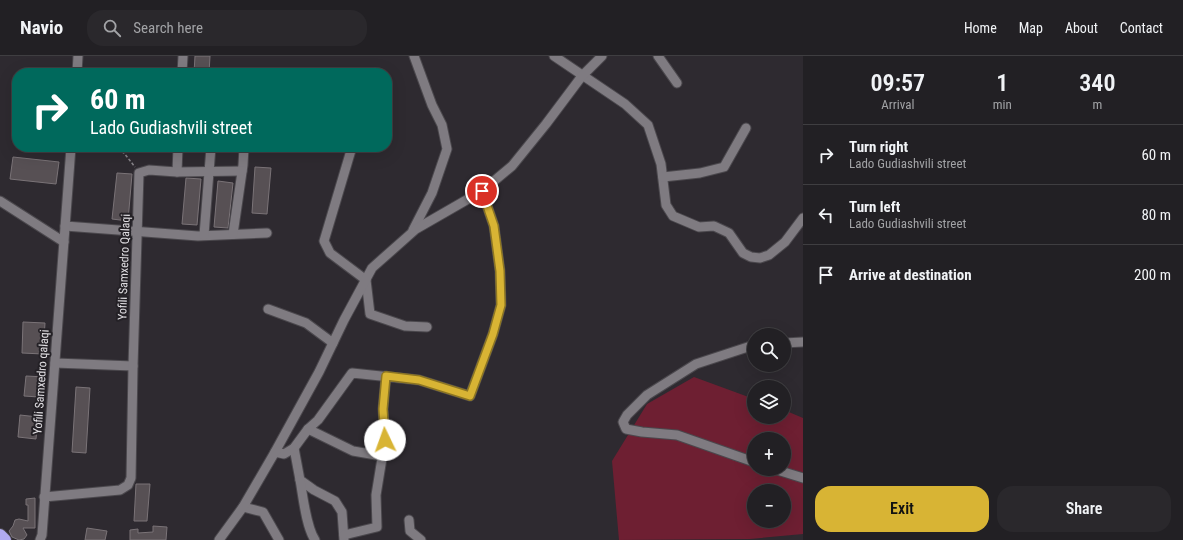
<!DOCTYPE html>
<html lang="en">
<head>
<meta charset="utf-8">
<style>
	body { margin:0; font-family:"Roboto Condensed",sans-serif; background:#2a282c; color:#f1f3f6; height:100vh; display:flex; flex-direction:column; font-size:15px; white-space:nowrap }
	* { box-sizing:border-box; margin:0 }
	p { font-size:13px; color:#a2a3a6 }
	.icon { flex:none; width:22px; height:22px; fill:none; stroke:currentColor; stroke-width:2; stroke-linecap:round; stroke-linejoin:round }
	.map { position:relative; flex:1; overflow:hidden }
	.drawer { display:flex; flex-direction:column; background:#222024; width:380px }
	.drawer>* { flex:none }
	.top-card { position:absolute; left:12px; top:12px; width:380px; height:84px; border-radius:16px; box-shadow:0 4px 16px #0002,0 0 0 1px #3f3e41; background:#00695c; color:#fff; overflow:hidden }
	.fabs { position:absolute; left:747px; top:272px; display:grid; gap:8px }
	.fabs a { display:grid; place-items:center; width:44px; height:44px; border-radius:50%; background:#222024; box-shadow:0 4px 16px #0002,0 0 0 1px #3f3e41; font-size:20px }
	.pin { position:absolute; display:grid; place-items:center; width:34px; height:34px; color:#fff; margin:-17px; border:2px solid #fff; border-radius:50%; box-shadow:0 1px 4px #0007 }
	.me { position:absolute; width:44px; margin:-22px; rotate:357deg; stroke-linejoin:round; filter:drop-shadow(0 0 3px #0008) }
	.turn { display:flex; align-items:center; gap:14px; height:84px; padding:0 12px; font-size:18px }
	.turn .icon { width:52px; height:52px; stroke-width:2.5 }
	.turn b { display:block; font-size:28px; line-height:34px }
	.eta { display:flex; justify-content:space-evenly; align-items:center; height:68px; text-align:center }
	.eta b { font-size:24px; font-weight:600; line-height:28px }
	.button { display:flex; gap:8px; margin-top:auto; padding:8px 12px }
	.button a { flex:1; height:46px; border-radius:16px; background:#d8b434; color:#111; font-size:16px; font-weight:600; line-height:46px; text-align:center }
	.button a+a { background:#2a282c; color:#f1f3f6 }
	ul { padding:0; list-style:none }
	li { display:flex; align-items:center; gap:12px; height:60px; padding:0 12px; border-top:1px solid #3f3e41 }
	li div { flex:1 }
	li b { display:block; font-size:15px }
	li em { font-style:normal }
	header { display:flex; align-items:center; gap:24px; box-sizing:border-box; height:56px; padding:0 20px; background:#222024; border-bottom:1px solid #3f3e41 }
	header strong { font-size:19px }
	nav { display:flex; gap:22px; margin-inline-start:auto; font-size:14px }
	.search { width:280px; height:36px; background:#2a282c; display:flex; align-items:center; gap:10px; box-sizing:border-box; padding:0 14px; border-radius:16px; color:#a2a3a6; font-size:15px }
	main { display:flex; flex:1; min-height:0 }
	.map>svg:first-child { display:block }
	.green { fill:#6e1f32; fill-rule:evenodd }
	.building { fill:#575054; stroke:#7a7377 }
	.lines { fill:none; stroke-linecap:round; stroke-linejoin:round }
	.minor-casing { stroke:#4b484d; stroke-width:11 }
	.highway-casing { stroke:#4b484d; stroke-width:14 }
	.path { stroke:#89868b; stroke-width:1.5; stroke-dasharray:3 2; stroke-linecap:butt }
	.minor { stroke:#7f7b81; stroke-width:9 }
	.highway { stroke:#b1abf2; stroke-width:12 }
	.route-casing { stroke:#8c7522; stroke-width:10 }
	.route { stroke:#d8b434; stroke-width:7 }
	.labels { text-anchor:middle; stroke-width:4; stroke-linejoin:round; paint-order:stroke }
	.street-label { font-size:12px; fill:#e0dee2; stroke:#242126 }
</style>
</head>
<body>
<header>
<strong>Navio</strong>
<div class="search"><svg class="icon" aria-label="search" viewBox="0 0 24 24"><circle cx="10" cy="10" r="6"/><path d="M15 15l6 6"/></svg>Search here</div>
<nav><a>Home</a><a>Map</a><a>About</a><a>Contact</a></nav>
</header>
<main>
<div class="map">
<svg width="803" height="484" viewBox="0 0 803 484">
	<rect width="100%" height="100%" fill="#2e2a30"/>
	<path class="green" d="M694,321L754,343V361H784V354L803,362V478L750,483L619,484L612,405L647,348ZM754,383H784V413H754ZM754,435H784V465H754Z"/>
	<g class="building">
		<path d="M195,0H210L209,17H194Z"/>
		<path d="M13,101L59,106L56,128L10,123Z"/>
		<path d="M255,111L271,112L267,158L252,157Z"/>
		<path d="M117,117L132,118L128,165L112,163Z"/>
		<path d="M186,122L201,123L197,169L182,168Z"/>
		<path d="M218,125L233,127L228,172L214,171Z"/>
		<path d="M23,266L45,267L43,298L22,297Z"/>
		<path d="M26,320L45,321L44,329L40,328L39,341L24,340Z"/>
		<path d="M76,331L90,332L86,397L72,396Z"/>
		<path d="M20,359L38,361L36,383L18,381Z"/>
		<path d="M136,428H150L147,465H134Z"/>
		<path d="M35,442V472H23L27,479L24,483L19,484L12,481L9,475L13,470L15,464L19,463L28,465V449H26V443Z"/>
		<path d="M153,470L167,471L166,484H130V474L138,473V477L153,476Z"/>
		<path d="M87,472L107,475L105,484H85Z"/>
	</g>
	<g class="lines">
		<g class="minor-casing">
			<g id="minor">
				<path d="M554,0L625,48L648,69L661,108L666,149L673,160L699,171L714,170L729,177L743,197L751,201L760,202L769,199L785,186L803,162"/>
				<path d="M658,0L677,27"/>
				<path d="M77,17L78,0"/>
				<path d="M182,17L183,0"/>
				<path d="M352,91L324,185L330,197L366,224L370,258L405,270L427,271"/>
				<path d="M177,116L178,91"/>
				<path d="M663,121L700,117L724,111L746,72"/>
				<path d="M0,145L64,186"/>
				<path d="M65,170L198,180L267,177"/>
				<path d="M413,174L432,137L447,93L442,69L432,49L414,0"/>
				<path d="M233,178L243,109L244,91"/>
				<path d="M204,179L211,91"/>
				<path d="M268,253L306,267L333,287"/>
				<path d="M784,287L803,286"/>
				<path d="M754,289L696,308L647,339L627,359L623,366L626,373L642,376L677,379L754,406"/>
				<path d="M55,307L133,310"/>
				<path d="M308,373L353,395L382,400"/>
				<path d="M294,392L300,424L314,434L335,445L342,456L344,484"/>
				<path d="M275,396L284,398L294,392L308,373L318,364L352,317L419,324L470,340L493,278L501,249L500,215L494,170L482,135"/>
				<path d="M774,413L803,422"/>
				<path d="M300,424C303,440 306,471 315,484"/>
				<path d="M44,441L120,434L128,429L131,422L133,310L139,117L149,114L177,116L242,115"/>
				<path d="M243,451L263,456L279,484"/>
				<path d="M409,464L410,475L421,484"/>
				<path d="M344,479L377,471L376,439L385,384L383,353L386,320"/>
				<path d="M40,484L42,479L71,91"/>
				<path d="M219,484L243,451L275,396L319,316L344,264L372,212L416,173L482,135L512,110L546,68L582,20L602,0"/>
			</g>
		</g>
		<g class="highway-casing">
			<path id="highway" d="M0,479L5,484"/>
		</g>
		<path class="path" d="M113,91L124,97L135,111"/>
		<use href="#minor" class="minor"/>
		<use href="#highway" class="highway"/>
	</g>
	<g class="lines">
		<g class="route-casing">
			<path id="route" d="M385,384L383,353L386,320L419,324L470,340L493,278L501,249L500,215L494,170L482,135"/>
		</g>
		<use href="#route" class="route"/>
	</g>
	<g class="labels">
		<g class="street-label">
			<text transform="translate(124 211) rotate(-88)" y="4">Yofili Samxedro Qalaqi</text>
			<text transform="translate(41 326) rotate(-86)" y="4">Yofili Samxedro qalaqi</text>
		</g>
	</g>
</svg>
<div class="fabs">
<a><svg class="icon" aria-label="search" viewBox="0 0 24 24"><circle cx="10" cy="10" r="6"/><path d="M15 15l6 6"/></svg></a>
<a><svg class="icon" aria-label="layers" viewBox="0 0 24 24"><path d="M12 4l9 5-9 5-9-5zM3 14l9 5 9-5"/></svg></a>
<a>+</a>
<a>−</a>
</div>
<div class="pin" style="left:482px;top:135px;background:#d93025"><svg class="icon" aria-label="arrive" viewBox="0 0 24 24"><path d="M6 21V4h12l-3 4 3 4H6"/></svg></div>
<svg class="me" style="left:385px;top:384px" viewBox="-20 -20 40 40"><circle r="19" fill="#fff"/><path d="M0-13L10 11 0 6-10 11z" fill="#d8b434"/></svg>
<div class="top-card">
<div class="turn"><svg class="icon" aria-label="right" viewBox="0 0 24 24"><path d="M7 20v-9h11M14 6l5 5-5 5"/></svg><div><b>60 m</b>Lado Gudiashvili street</div></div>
</div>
</div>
<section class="drawer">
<div class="eta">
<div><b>09:57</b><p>Arrival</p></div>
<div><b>1</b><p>min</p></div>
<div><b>340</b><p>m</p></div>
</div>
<ul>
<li><svg class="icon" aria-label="right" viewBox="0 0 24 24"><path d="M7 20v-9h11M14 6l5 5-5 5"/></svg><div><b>Turn right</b><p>Lado Gudiashvili street</p></div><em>60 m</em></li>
<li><svg class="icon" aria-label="left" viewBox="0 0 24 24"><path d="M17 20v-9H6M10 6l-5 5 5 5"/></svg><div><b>Turn left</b><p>Lado Gudiashvili street</p></div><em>80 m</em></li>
<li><svg class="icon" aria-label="arrive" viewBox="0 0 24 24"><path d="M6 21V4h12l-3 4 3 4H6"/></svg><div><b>Arrive at destination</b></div><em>200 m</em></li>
</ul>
<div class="button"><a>Exit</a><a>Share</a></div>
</section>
</main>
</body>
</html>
